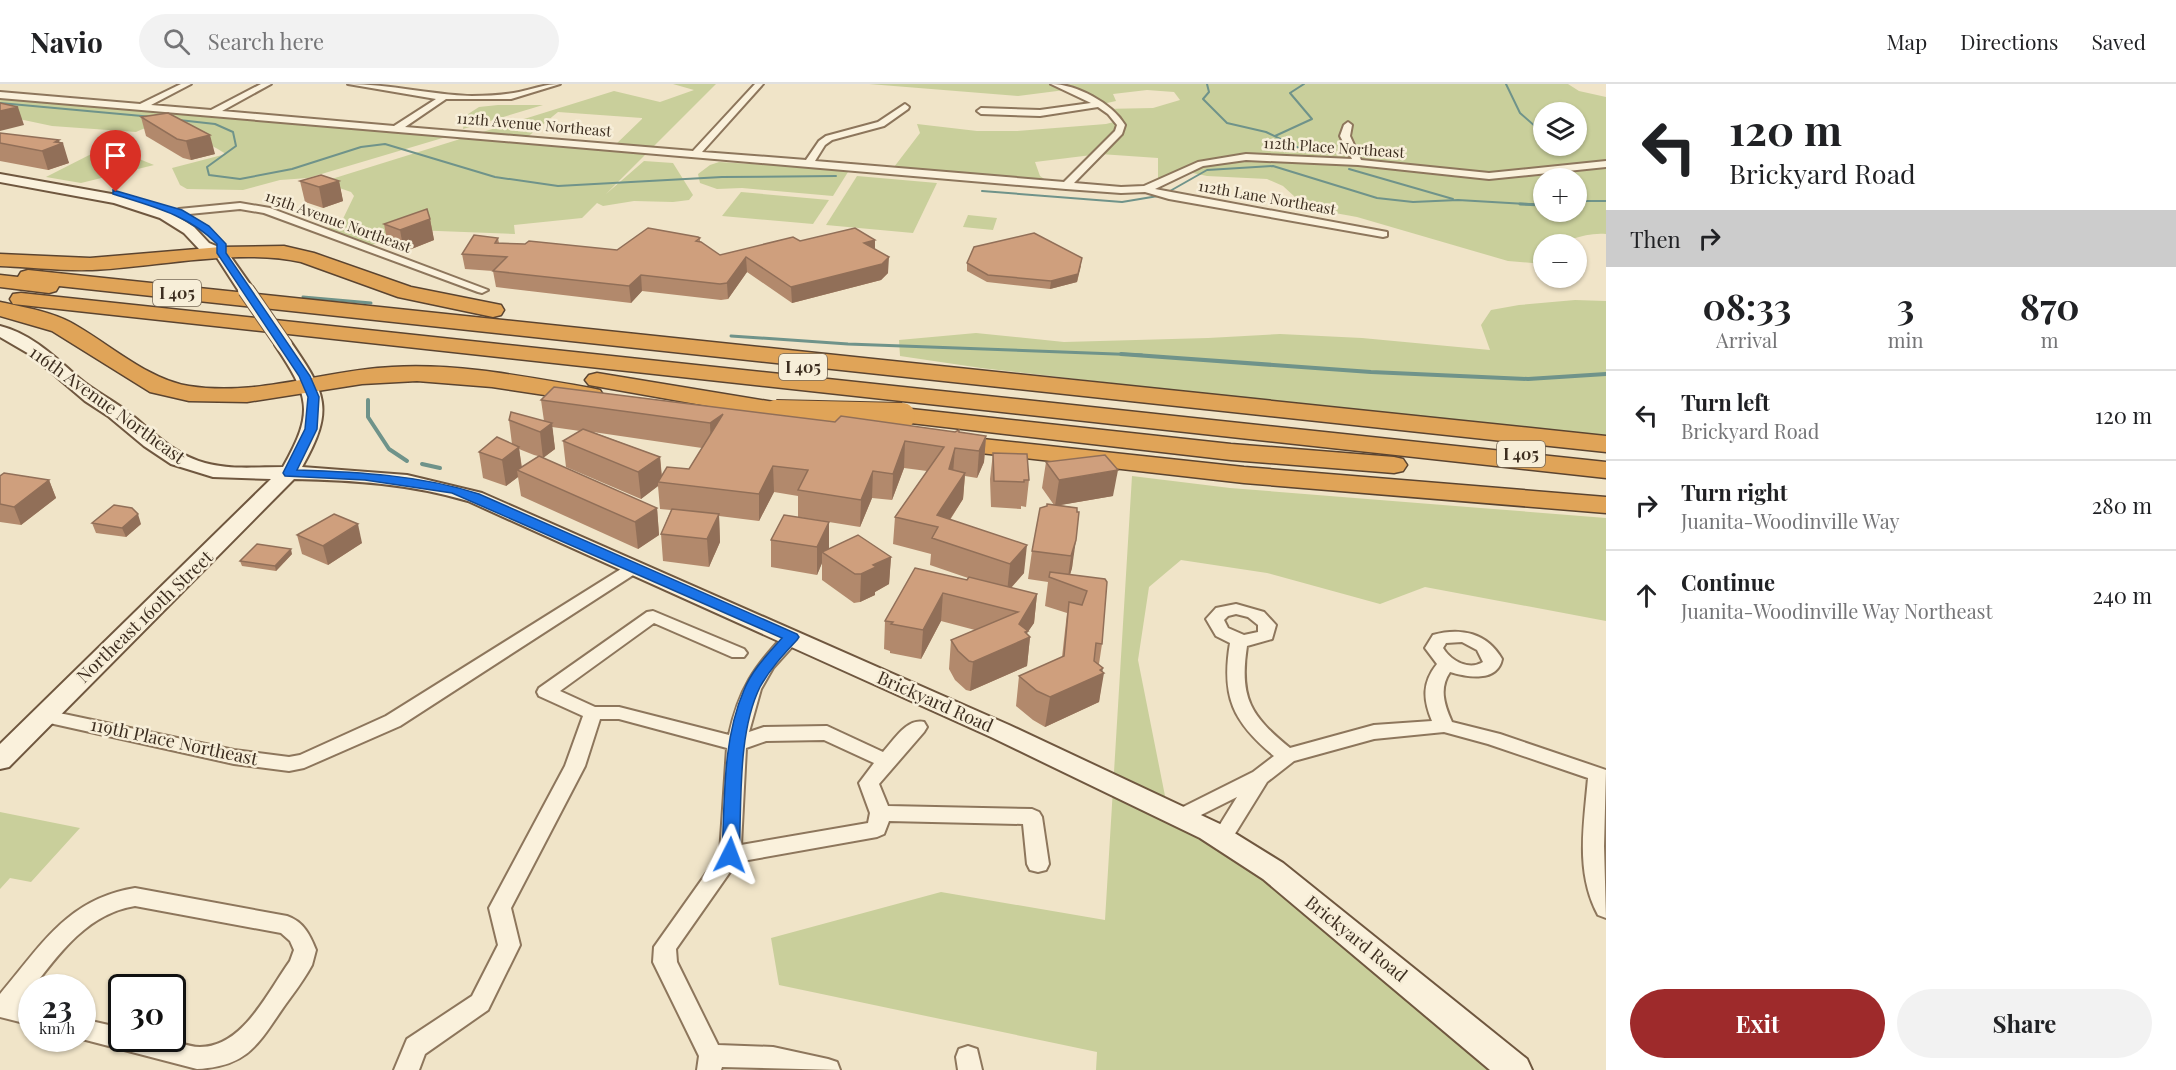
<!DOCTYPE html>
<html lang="en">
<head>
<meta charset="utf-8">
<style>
	body { margin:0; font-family:"Playfair Display",serif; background:#f2f2f2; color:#202124; height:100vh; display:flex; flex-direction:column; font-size:22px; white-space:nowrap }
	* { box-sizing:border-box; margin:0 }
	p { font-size:20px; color:#757577 }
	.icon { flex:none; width:33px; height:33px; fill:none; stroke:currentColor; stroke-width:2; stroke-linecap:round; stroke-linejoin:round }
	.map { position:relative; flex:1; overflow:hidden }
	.sheet { display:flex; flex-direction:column; background:#fff; width:570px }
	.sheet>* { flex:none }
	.top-card { background:#fff; color:#202124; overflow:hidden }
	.buttons { position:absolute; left:1533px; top:18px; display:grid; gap:12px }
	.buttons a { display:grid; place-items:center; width:54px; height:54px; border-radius:50%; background:#fff; box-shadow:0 2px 4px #0004; font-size:30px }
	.speed { position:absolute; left:18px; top:890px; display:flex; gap:12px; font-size:30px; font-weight:700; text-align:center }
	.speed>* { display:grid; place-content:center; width:78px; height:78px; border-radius:50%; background:#fff; box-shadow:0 2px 4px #0004; line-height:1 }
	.speed small { font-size:15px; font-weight:400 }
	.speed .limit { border:3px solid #111; border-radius:9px; background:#fff; color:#111 }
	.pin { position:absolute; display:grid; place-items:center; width:51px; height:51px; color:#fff; margin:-62px -26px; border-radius:50% 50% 50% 0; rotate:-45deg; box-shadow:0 0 6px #0007 }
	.pin .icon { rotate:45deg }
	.me { position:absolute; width:66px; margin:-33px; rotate:3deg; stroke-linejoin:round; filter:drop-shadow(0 0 4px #0008) }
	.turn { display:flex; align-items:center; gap:21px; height:126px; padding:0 24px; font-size:27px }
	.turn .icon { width:78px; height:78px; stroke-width:2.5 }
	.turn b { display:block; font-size:42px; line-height:51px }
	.then { display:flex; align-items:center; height:57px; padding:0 24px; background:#0003; gap:12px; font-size:22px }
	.eta { display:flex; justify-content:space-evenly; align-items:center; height:102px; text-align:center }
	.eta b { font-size:36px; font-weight:700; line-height:42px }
	.primary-button { display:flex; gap:12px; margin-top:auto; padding:12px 24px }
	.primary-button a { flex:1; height:69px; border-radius:36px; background:#9e2a2b; color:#fff; font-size:24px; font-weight:700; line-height:69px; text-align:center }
	.primary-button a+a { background:#f2f2f2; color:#202124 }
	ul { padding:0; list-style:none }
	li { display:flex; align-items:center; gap:18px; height:90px; padding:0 24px; border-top:2px solid #e0e0e0 }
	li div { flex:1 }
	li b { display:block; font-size:22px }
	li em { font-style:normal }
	header { display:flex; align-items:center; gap:36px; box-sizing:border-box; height:84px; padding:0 30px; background:#fff; border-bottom:2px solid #e0e0e0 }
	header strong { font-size:28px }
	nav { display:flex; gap:33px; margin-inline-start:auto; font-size:21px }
	.search { width:420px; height:54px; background:#f2f2f2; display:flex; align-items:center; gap:15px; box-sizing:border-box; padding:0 21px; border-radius:33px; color:#757577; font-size:22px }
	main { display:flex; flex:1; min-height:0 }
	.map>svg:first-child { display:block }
	.green { fill:#c9cf9b; fill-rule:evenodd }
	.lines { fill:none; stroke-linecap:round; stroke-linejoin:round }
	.stream-far2 { stroke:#6f938a; stroke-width:2 }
	.stream-far1 { stroke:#6f938a; stroke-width:3 }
	.stream { stroke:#6f938a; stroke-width:4 }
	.street-casing { stroke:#8d765c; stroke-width:4 }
	.secondary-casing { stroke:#6f573f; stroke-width:4 }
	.highway-casing { stroke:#5b4430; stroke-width:3 }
	.street { fill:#faf1dc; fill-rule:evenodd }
	.secondary { fill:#faf1dc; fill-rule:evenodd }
	.highway { fill:#e0a458; fill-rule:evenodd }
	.secondary-bridge-casing { stroke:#6f573f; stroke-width:18; stroke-linecap:butt }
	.highway-bridge-casing { stroke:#5b4430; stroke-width:28; stroke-linecap:butt }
	.secondary-bridge { stroke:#faf1dc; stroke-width:16 }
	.highway-bridge { stroke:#e0a458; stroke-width:26 }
	.wall { fill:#b2896c; fill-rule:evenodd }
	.shaded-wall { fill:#916f58 }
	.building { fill:#cf9f7d; stroke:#916f58; stroke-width:1.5 }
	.route { fill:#1a73e8; stroke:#114b97; stroke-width:1.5 }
	.labels { text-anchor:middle; stroke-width:5; stroke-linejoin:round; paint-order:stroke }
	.far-street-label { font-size:15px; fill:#3d2e20; stroke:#f7eed8 }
	.shield { fill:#f7eed8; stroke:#756857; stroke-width:1.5 }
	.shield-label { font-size:16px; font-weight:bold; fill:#3d2e20 }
	.street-label { font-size:18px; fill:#3d2e20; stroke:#f7eed8 }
</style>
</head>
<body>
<header>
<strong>Navio</strong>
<div class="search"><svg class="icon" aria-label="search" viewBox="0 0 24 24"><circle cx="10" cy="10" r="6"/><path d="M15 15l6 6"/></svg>Search here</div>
<nav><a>Map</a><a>Directions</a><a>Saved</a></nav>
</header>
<main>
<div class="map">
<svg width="1606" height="986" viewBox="0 0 1606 986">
	<rect width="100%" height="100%" fill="#f0e4c8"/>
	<g class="green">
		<path d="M673,0H716L606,110L644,77L673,79L693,111L689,116L673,118L634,117L603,122L597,119L582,134L514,141L515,150L412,146L364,164L320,147L341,139L354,112L351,108L322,98L614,7L660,18L694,6ZM558,28L642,34V35L613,63L525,55Z"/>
		<path d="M869,0H1568L1579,7L1606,13V150C1582,148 1567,160 1544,160L1543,180L1508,177L1357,133L1307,124L1283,102L1267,95L1207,92L1183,87L1158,99V74L1100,70L1035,78L1040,92L1053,101L891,87L920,49L917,40L977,47H1017L1106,40L1122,36L1103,25L1153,24L1180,16L1174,8L1147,6L1113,10L1116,17L1098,21L1065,6L1018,12ZM1544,28H1576V62H1544ZM1544,94H1576V128H1544Z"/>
		<path d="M0,11L456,50L308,94L280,96L243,106L187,105L180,101L172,84L226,70C197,53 169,32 136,48L52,42L0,31Z"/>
		<path d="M498,21H543L463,45L465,32L479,23Z"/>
		<path d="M107,62L154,81L81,99L46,93Z"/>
		<path d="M719,78L821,84L848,88L833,112L742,104L717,105L700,99L698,90L710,81Z"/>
		<path d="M857,92L937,99L913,149L826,141Z"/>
		<path d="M741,108L829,116L813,140L722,132Z"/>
		<path d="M968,131L997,134L993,146L963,143Z"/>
		<path d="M1575,216L1606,217V356L981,284L900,272L899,256L976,249L1064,258L1208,254L1280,250L1362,254L1490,266L1481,241L1491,226L1519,221Z"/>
		<path d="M1132,392L1230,404L1606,434V537L1425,503L1380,520L1267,489L1181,476L1149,503L1138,576L1168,727L1210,747L1515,986H1096L1097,968L779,901L771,854L941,808L1105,836Z"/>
		<path d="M0,728L80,744L31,798L10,794L0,805Z"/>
	</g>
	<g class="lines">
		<g class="stream-far2">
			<path d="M1207,0L1209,8L1203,15L1227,39L1266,48L1307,68"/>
			<path d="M1506,0L1520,29L1544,50"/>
			<path d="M0,19L153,33"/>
			<path d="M179,36L215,40L233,48L236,62L207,83L209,91L240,95L292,85L361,63L385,60L495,93L558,102L722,93L836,92"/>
			<path d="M1275,52L1312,35L1290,9L1304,0"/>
			<path d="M1559,62L1573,67"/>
			<path d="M1349,85L1453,115"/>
			<path d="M982,107L1122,118L1158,112"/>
			<path d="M1170,107L1207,86L1273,82L1377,114L1413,118L1458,116L1544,121"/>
			<path d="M1576,117H1606"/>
		</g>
		<g class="stream-far1">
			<path d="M1520,120L1544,121"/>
			<path d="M303,213L371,219"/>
			<path d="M731,252L848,260L1142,271"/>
		</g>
		<g class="stream">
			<path d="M1121,270L1371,288L1528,295L1606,290"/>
			<path d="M368,316V333L389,365L407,377"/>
			<path d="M422,380L440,384"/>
		</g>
		<g class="street-casing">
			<g id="street">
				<path d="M181,0H191L151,21L211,26L261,0H271L222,27L394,42L436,15L348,0C390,0 432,11 472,12C488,12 504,11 519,8C533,5 545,0 560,0L511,15H446L405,43L693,67L755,0H763L702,68L806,76L819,57L826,52L878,38L905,20L909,23L908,25L884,42L832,56L825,61L815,77L1064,98L1115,47L1117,41L1108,30L1098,23L1040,32L981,30L977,27L981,24L1040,26L1091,19L1051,0C1076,0 1112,19 1125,41L1122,50L1074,99L1121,103L1144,102L1198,78L1246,70L1352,75L1340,52L1344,41L1348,38L1352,41L1350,52L1361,76L1489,89L1606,77V83L1489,95L1358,81L1246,76L1203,82L1155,105L1387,148V152L1383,153L1169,115L1145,108L1121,109L1066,105L0,14V8L140,20Z"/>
				<path d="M240,119L270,124L488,206L482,209L478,208L264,129L240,125L179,131L174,128L179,125Z"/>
				<path d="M635,478L643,483L641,486L400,642L304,684L289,687L234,680L45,638L38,636L36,632L38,628L45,626L234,666L289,673L300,671L386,632L629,480Z"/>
				<path d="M1236,520L1264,528L1276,541L1272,555L1247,562C1239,615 1251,632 1290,664L1374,641L1432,637C1423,615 1422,599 1437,580L1425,564L1433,551C1461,543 1487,549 1502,575C1497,599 1467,593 1450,588C1439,604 1444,620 1452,638L1500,650L1606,686L1604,762L1606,834L1598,831C1575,788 1584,741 1588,694L1488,660L1444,648L1374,655L1294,677L1267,698L1228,761L1221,763L1214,761L1211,755L1237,713L1187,738L1180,741L1173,738L1170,733L1173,728L1253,688L1274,672C1233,638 1221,613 1230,559L1216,552L1206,535L1216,524ZM1236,530L1248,533L1258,541V548L1244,551L1228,544L1224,536L1228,532ZM1462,558L1477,566L1483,578C1469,587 1451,577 1443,564L1446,559Z"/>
				<path d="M653,527L744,565L747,569L744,573H732L654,539L560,607L595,623H619L729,651C739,605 754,583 786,549H798L801,553L773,584L761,605L749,648L764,643L827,642L883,668C894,656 907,634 924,638L927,643L924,648L879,700L888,722L1032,725L1039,728L1042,733L1049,780L1046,786L1038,788L1030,786L1027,780L1023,740L889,737L884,750L877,753L737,778L676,865L677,878L718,961L773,963L828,975L837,978L840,986L722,983L721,986H697L699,972L653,878L654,863L720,770L727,664L619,635H600L585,682L511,824L520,861L488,926L425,970L419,986H394L407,955L472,912L498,861L489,824L565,682L583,632L539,612L537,608L539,604L647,528ZM824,656L874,679L859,699L870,729L868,739L741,761L746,664L766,657Z"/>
				<path d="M135,804L287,832C304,838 310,851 316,866L312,881C304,896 293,910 283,924C257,962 247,982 197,985L78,954H82V935L122,944V954C134,954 147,953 159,954C173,955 186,963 200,963C243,963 267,909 290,877L294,866L290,857L281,849L135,822C82,830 51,881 22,918L32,921V941L0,933V910C41,862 67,815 135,804Z"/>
				<path d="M968,962L977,965L982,986H958L956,973L959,965Z"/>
			</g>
		</g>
		<g class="secondary-casing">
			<g id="secondary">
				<path d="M0,90L117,111L170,128L194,143L209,159L226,166L254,206L246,211L240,209L216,172L199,165L184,149L160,134L114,119L0,98Z"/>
				<path d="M0,242C32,250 56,274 80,295C93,306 107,313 121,323C149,343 171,370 205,379C230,386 257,383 283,383C315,327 309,312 275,261L278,257H290C326,309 335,325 302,383L407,391L482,409L1009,641L1220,740L1283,779L1527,975L1532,986H1490L1263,795L1200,754L991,653L468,417C411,400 353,396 294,395L9,683L0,685V660L271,395L213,393L171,380L144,362L108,332L85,317L31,271L0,253Z"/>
			</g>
		</g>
		<g class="highway-casing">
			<g id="highway">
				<path d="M284,162L314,169L411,203L501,221L504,226L501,231L493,233L398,213L301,178C240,164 156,183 92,186C61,187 30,183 0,182V170L90,174L221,163Z"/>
				<path d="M28,186L1606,352V368L59,202L56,207L49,209L0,203V191L18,193L21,188Z"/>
				<path d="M21,209L1606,378V394L13,220L10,215L13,210Z"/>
				<path d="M0,218C23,223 49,227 70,238C107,258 148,296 189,302C258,313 324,286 392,283C459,279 526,293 591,304L600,306L603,311L600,316L591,318L492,303L417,297L362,300L247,318L189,317L150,308L52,247L0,232Z"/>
				<path d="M597,289L804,323L813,326L817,331L813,336L804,339L589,301L585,296L589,291Z"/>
				<path d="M902,324L1231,360L1394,373L1403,375L1407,381L1403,387L1394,389L1231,376L893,337L889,332L893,327Z"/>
				<path d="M945,351L1244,383L1606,413V429L1244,399L936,364L932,359L936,354Z"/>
			</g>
		</g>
		<use href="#street" class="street"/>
		<use href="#secondary" class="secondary"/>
		<use href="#highway" class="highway"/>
		<g class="secondary-bridge-casing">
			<path id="secondary-bridge" d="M246,206L284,261"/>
		</g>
		<g class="highway-bridge-casing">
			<path id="highway-bridge" d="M776,329L902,332"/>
		</g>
		<use href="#secondary-bridge" class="secondary-bridge"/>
		<use href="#highway-bridge" class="highway-bridge"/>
	</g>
	<g class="wall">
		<path d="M141,33L215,70L191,76L183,74L146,52Z"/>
		<path d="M0,49L60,59L69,79L48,86L0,77Z"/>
		<path d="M300,97H339L343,117L323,124L305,118Z"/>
		<path d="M430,135L434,156L404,168L388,161L384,140Z"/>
		<path d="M498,154L499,159L617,166L700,154V158L720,171L800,157L875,165L888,189L881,196L792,219L747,188L728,215L721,216L642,207L631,219L496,203L493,187L465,185L462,170Z"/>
		<path d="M967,179L1081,182L1077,198L1050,205L987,198L967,187Z"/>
		<path d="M541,316L835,338L959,348L986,352L984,378L977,394L965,392L963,415L950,436L1024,489L1011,504L1037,510L1034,539L1027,549V551L1030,553L1027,582L970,607L966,606L955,596L949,585L951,556L975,546L941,537L921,575L890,569V567L884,565L885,537L967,496L968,494L930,481L931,470L893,460L895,433L927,387L904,384L892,416L872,414L860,443L798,433V412L774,408L759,437L719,432L720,458L709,483L663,477L661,450L671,426L660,425L658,402L641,415L566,383L563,357L580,347L552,343L555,365L543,374L657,424L659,451L638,465L521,412L518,393L506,402L483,394L479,368L512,360L509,336L544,337ZM593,348L702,364L689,385L662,392L660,373ZM519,365L534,371L538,372L522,383Z"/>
		<path d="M993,369L1029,396L1026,423L1021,422V425L991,423L990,395Z"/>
		<path d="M1046,378L1113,412L1060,421L1077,424L1072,484L1070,491L1105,495L1102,560L1099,580L1103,588L1099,618L1045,643L1033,636L1016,622L1019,592L1062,573L1067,529L1045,522L1048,498L1028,495L1032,467L1054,421L1042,404Z"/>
		<path d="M0,392L49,396L56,414L21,441L0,438Z"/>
		<path d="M829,438V465L891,473L889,500L875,508V511L860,518L854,519L822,496V479L817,491L771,483V456Z"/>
		<path d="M92,439L141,440L126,453L96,449Z"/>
		<path d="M297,451L362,459L328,481L302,470Z"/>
		<path d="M292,470L276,487L242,482L240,477Z"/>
	</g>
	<g class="shaded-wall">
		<path d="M18,23L24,41L0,47V27Z"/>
		<path d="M210,51L215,70L191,76L186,57Z"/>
		<path d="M59,56L60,60L63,59L69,79L48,86L42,67Z"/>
		<path d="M339,97L343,117L323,124L319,103Z"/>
		<path d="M430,135L434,156L404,168L400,146Z"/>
		<path d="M875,156V171L864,159Z"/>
		<path d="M746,173L747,188L728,215L727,199Z"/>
		<path d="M889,173L888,189L881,196L792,219L791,203Z"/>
		<path d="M1082,174L1077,198L1050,205L1051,197Z"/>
		<path d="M641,191L642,207L631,219L629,202Z"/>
		<path d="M723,330L711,365L710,339Z"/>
		<path d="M552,339L555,365L543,374L540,348Z"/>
		<path d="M986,352L984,378L977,394L979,367Z"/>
		<path d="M905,357L904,384L892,416L893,390Z"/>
		<path d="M519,363L522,388L517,386L518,393L506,402L502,376Z"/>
		<path d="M955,364L953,390L949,385Z"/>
		<path d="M660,373L662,398H658V402L641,415L638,388Z"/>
		<path d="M773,382L774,408L759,437V410Z"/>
		<path d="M1118,386L1113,412L1055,422L1059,396Z"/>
		<path d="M873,387L872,414L860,443L861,416Z"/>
		<path d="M965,389L963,415L937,455L938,443L937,431Z"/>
		<path d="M49,396L56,414L21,441L14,423Z"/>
		<path d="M657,424L659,451L638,465L635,438Z"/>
		<path d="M138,430L141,440L126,453L122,444Z"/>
		<path d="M719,430L720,458L709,483L707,455Z"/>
		<path d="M829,438V466L822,468V479L817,491V463Z"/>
		<path d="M358,440L362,459L328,481L323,462Z"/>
		<path d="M1076,456L1072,484L1067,500L1071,472Z"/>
		<path d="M1027,461L1024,489L1007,508L1010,480Z"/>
		<path d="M291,465L292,470L276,487L275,482Z"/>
		<path d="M891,473L889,500L875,508V511L860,518L861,490L873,481Z"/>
		<path d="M943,509L941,537L921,575L923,546Z"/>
		<path d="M1037,510L1034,539L1027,549V555L1030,553L1027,582L970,607L973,578L1019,540Z"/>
		<path d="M1103,584L1102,589H1104L1099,618L1045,643L1050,613Z"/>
	</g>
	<g class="building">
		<path d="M0,19L18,23L0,27Z"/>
		<path d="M168,29L210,51L186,57L177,55L141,33Z"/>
		<path d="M0,49L59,56L55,58L63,59L42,67L0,59Z"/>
		<path d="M321,91L339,97L319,103L300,97Z"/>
		<path d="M427,125L430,135L400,146L384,140Z"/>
		<path d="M648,144L698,153L700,154L696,157L701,158L720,171L793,153L800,157L855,144L875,156L864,159L889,173L882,180L791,203L746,173L727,199L720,200L641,191L629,202L493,187L507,173L462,170L474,151L498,154L495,159L525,160L529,157L617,166Z"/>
		<path d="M1034,149L1082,174L1078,190L1051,197L988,191L967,179L974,163Z"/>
		<path d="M554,303L835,338L841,332L955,348L959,346V348L986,352L979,367L955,364L949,385L965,389L937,431L1027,461L1010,480L932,454L938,443L895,433L944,363L905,357L893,390L873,387L861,416L798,406L808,386L773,382L759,410L658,398L667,383L689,385L723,330L710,339L541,316Z"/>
		<path d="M511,328L552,339L540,348L509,336Z"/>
		<path d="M583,345L660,373L638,388L563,357Z"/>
		<path d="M497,353L519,363L502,376L479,368Z"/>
		<path d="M993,369L1027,370L1029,396H1024V398L994,397Z"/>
		<path d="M1105,371L1118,386L1059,396L1046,378Z"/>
		<path d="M539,372L657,424L635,438L517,386Z"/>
		<path d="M4,389L49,396L14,423L0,420V392Z"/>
		<path d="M1047,420L1077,424V428H1079L1076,456L1071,472L1032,467L1040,424L1047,422Z"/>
		<path d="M114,421L132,424L138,430L122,444L92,439Z"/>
		<path d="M672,425L719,430L707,455L661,450Z"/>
		<path d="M334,430L358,440L323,462L297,451Z"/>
		<path d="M784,431L829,438L817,463L771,456Z"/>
		<path d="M858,451L891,473L873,481L876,483L861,490H855L822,468Z"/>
		<path d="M257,460L291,465L275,482L240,477Z"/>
		<path d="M915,484L967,496L969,493L1037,510L1019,540L1028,547L1025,548L1030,553L973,578L969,577L958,567L951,556L1018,528L943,509L923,546L891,540L893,538L885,537Z"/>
		<path d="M1050,488L1105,495L1107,498L1102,560L1096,559L1094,577L1103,584L1100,586L1104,589L1050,613L1037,607L1019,592L1064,572L1069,518L1082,521L1087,507L1049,493Z"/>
	</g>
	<path class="route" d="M113,106L182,126L209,142L226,160V169L310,292L319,313L317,345L297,386C358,388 421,391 479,410L797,550L799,553L797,556C783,571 770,585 760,603C737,650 742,720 739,771L737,776L730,778L724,776L722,771C725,717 722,657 744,606C752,586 768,570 782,554L452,409L365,396L285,392L283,389L305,345L308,313L299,292L217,169V160C189,131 151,122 113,110Z"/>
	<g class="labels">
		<g class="far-street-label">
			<text transform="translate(534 41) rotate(5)" y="5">112th Avenue Northeast</text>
			<text transform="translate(1334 64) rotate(4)" y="5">112th Place Northeast</text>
			<text transform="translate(1267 114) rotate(10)" y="5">112th Lane Northeast</text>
			<text transform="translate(338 138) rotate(20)" y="5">115th Avenue Northeast</text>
		</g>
		<g class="shield">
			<rect x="153" y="196" width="48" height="26" rx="4.5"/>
			<rect x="779" y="270" width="48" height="26" rx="4.5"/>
			<rect x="1497" y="357" width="48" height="26" rx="4.5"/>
		</g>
		<g class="shield-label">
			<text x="177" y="215">I 405</text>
			<text x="803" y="289">I 405</text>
			<text x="1521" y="376">I 405</text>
		</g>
		<g class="street-label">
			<text transform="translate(107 321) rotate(36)" y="6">116th Avenue Northeast</text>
			<text transform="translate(145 533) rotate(-44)" y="6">Northeast 160th Street</text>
			<text transform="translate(935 618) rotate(24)" y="6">Brickyard Road</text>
			<text transform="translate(174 658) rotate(12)" y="6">119th Place Northeast</text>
			<text transform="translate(1356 855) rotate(39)" y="6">Brickyard Road</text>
		</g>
	</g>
</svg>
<div class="buttons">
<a><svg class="icon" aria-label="layers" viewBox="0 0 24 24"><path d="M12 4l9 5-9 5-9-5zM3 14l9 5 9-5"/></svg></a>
<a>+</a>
<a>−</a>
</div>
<div class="speed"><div>23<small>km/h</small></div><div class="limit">30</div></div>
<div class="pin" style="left:116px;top:108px;background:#d93025"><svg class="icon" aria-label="arrive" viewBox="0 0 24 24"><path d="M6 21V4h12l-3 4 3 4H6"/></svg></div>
<svg class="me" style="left:730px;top:771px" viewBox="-20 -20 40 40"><path d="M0-17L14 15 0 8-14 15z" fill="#1a73e8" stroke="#fff" stroke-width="4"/></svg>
</div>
<section class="sheet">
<div class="top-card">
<div class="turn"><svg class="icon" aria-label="left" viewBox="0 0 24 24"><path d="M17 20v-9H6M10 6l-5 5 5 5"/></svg><div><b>120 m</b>Brickyard Road</div></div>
<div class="then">Then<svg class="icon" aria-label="right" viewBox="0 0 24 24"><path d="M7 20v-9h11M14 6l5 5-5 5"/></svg></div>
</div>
<div class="eta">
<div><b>08:33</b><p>Arrival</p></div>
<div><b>3</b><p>min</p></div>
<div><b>870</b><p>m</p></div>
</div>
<ul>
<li><svg class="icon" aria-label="left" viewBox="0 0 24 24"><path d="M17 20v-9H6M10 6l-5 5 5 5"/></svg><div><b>Turn left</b><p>Brickyard Road</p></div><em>120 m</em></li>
<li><svg class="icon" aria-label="right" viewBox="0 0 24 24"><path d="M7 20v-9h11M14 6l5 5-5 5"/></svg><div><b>Turn right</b><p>Juanita-Woodinville Way</p></div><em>280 m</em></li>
<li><svg class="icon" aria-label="ahead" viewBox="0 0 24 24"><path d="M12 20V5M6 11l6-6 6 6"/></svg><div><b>Continue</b><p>Juanita-Woodinville Way Northeast</p></div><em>240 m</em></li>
</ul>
<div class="primary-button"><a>Exit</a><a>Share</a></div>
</section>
</main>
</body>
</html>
